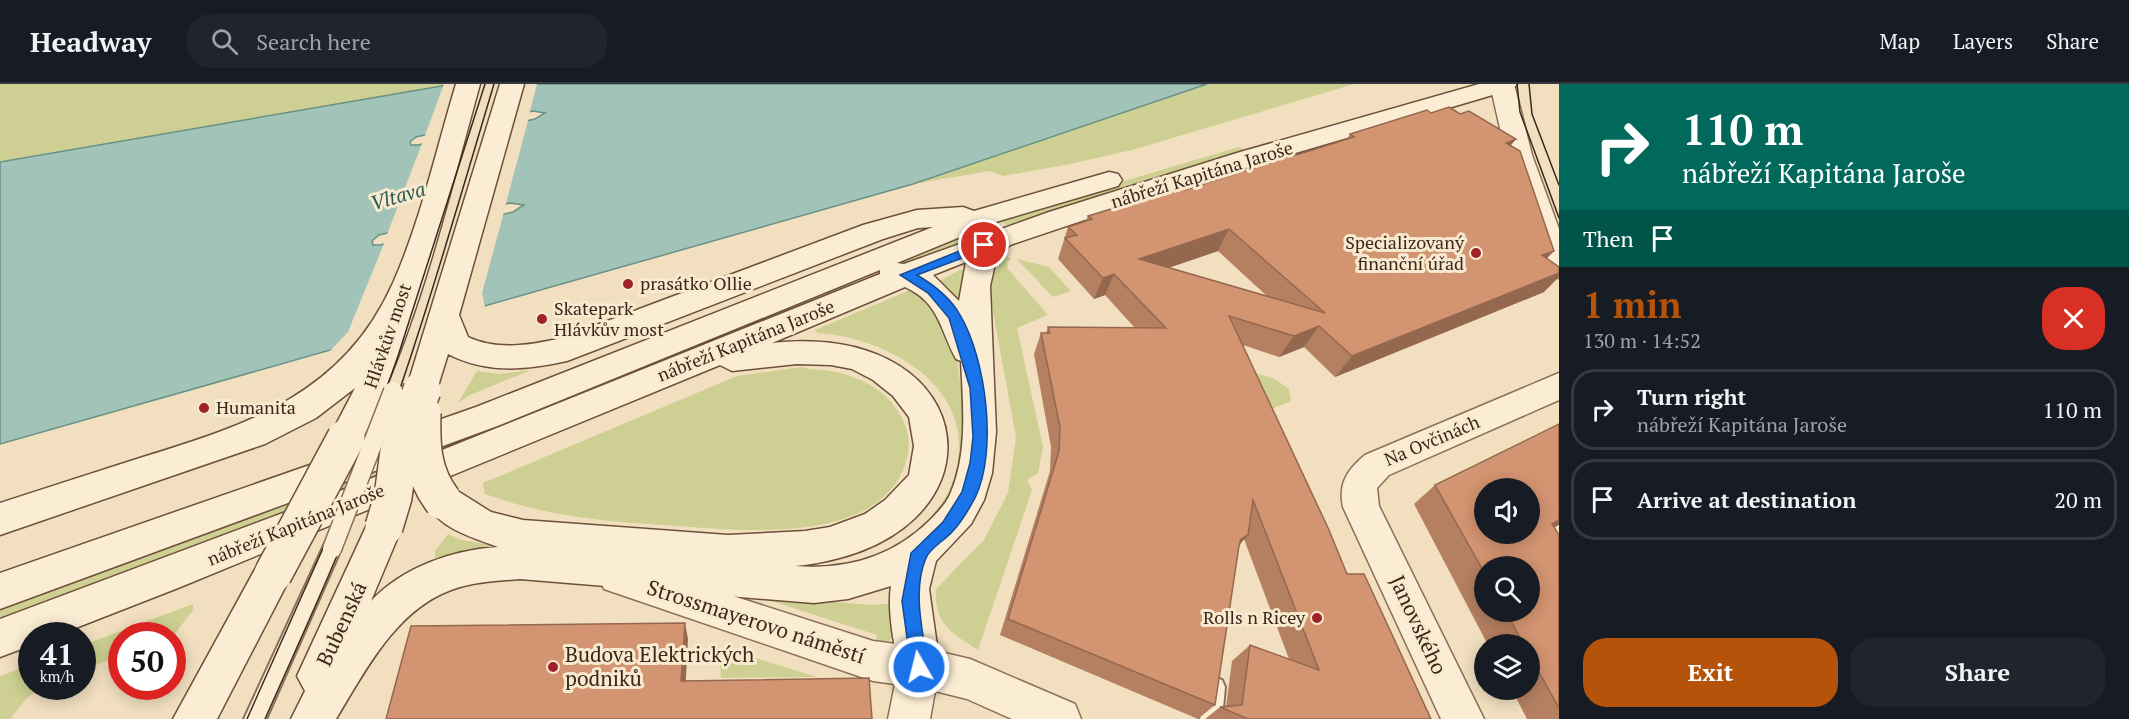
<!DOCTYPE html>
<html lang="en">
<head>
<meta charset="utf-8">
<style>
	body { margin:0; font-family:"PT Serif",serif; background:#20242c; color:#f1f3f6; height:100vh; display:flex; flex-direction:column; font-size:22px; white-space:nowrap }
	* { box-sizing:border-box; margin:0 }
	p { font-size:20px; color:#9ea1a6 }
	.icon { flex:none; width:33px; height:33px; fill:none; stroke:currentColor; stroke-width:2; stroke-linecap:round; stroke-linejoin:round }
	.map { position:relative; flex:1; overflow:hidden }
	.drawer { display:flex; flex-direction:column; background:#171b24; width:570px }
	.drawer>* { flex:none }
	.guide { background:#00695c; color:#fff; overflow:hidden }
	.fabs { position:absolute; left:1474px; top:394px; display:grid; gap:12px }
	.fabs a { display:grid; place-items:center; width:66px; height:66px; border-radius:50%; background:#171b24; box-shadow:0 3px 15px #0003; font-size:30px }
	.speed { position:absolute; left:18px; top:538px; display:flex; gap:12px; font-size:30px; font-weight:700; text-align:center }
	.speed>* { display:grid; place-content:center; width:78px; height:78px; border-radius:50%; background:#171b24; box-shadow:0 3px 15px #0003; line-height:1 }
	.speed small { font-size:15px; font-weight:400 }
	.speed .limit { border:9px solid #d22; background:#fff; color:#111 }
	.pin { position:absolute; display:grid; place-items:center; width:51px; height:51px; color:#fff; margin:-26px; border:3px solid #fff; border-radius:50%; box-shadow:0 2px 6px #0007 }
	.me { position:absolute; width:66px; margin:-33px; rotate:352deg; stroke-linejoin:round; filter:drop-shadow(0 0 4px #0008) }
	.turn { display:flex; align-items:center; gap:21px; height:126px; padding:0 24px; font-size:27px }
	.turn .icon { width:78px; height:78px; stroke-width:2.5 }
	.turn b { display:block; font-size:42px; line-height:51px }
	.then { display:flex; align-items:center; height:57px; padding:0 24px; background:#0003; gap:12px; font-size:22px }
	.round { display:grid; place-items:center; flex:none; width:63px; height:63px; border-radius:24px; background:#20242c }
	.head { display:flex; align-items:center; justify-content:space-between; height:102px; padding:0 24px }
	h1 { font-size:36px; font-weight:700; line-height:45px; color:#b45309 }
	.primary-button { display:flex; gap:12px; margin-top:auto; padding:12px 24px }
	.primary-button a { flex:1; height:69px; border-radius:24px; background:#b45309; color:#fff; font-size:24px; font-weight:700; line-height:69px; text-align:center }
	.primary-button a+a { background:#20242c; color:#f1f3f6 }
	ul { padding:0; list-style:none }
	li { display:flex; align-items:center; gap:18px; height:81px; margin:0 12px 9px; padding:0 12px; border:3px solid #363941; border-radius:24px }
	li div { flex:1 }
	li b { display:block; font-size:22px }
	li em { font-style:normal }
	header { display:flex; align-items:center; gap:36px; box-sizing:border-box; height:84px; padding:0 30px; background:#171b24; border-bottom:2px solid #363941 }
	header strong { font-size:28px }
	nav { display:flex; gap:33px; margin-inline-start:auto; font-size:21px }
	.search { width:420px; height:54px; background:#20242c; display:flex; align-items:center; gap:15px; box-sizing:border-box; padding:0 21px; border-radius:24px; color:#9ea1a6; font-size:22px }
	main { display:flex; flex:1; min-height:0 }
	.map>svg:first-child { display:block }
	.green { fill:#cdd092 }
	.water { fill:#a2c3b7; stroke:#699185; stroke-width:1.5; fill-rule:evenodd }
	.pier { fill:#f1dfbf }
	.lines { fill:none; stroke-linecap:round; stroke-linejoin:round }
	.lane-casing { stroke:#8b6f56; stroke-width:4 }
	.street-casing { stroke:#8b6f56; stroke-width:3 }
	.secondary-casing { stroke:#6d5039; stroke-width:3 }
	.lane { fill:#fbedd3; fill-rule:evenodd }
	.street { fill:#fbedd3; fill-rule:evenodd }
	.secondary { fill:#fbedd3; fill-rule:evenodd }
	.tram { stroke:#3a281b; stroke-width:1.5 }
	.lane-bridge-casing { stroke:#8b6f56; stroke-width:21; stroke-linecap:butt }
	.secondary-bridge-casing { stroke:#6d5039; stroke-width:40; stroke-linecap:butt }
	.lane-bridge { stroke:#fbedd3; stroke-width:18 }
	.secondary-bridge { stroke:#fbedd3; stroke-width:37 }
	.wall { fill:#b57f61; fill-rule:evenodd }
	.shaded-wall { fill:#94684f }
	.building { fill:#d39471; stroke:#94684f; stroke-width:1.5; fill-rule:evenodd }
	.route { fill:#1a73e8; stroke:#114b97; stroke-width:1.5 }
	.poi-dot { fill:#9f212a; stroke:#f8eacf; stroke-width:2 }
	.labels { text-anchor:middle; stroke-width:6; stroke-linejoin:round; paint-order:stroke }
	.street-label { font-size:18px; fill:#3a281b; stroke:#f8eacf }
	.poi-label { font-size:18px; fill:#3a281b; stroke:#f8eacf; text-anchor:start }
	.water-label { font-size:20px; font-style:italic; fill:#295b54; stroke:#f8eacf }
	.near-street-label { font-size:21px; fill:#3a281b; stroke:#f8eacf }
	.near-poi-label { font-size:21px; fill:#3a281b; stroke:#f8eacf; text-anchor:start }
</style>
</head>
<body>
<header>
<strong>Headway</strong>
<div class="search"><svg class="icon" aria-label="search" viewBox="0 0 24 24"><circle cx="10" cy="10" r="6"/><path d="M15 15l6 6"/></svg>Search here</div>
<nav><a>Map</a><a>Layers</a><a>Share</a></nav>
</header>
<main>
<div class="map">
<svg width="1559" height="635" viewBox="0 0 1559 635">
	<rect width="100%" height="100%" fill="#f1dfbf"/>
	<g class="green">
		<path d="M0,0H453L0,78Z"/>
		<path d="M1207,0H1354L1132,66L1070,80L1003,92L990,87L913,100Z"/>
		<path d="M1239,63L1246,66L1007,142L999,134Z"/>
		<path d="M987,138L994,147L906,180L899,178V175Z"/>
		<path d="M1006,172L1011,175L1007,178L1008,185L1048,231L1017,244L1043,363L1038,389L1027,396L1032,406L978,566C952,549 934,540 936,505L984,456L1008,409L1016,353L991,217L992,193Z"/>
		<path d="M1017,175L1049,183L1071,207L1053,213Z"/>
		<path d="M960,186H965L962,215L957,214L939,197Z"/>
		<path d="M848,197L853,198L852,202L485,352L0,538V522Z"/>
		<path d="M915,204C956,237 954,253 961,303C965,333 968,363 961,394C949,440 901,475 856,487C842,491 826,491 811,492L508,469H467L435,474V467L448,450L461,456L510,464L788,486C815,486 843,487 869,477C892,468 912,454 928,436C945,418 954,401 958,376C970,298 883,253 817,249L815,246Z"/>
		<path d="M802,283C809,286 816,285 824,286C841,288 860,294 875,304C895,317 913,344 908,369C891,462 745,447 677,442C611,438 548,433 485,410L483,399L737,292Z"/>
		<path d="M531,286L470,311L458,319L477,287L499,290Z"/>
		<path d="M1249,287L1275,295L1289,305L1291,317L1252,333Z"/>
		<path d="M756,512L874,521L896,519L899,546L885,561L875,563L877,551Z"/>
		<path d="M193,520V526L174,551L122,552L121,571L83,586V561Z"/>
		<path d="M736,568L817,593L721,594L720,580L727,570Z"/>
		<path d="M31,580L32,603H41L27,614L10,635H0V592Z"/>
	</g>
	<path class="water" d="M453,0H1207L913,100L0,360V78ZM533,27L545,29L535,35L418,61H411L410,58L416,53ZM510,119L524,121L513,128L380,161H373L372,157L379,151Z"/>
	<g class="pier">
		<path d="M444,0H537L529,31L424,54Z"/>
		<path d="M529,33L505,123L386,153L423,57Z"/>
		<path d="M504,128L482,209L485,223L513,215L329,268L348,248L385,157Z"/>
	</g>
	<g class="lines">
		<g class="lane-casing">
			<g id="lane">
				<path d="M332,457L339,459L341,465L266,635H244L325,459Z"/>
				<path d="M1215,593L1222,596L1225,603L1222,635H1200L1208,596Z"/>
			</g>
		</g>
		<g class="street-casing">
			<g id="street">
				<path d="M1490,0H1514L1532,71L1559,145V194L1549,191L1545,184L1506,71Z"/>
				<path d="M1559,289V316L1389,391L1377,404L1379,422L1484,635H1441L1343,423C1338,400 1347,386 1365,371Z"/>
				<path d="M618,475L873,557L919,563L970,575L1075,620L1081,635H1012L967,615L935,607L930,635H888L895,600L873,597L604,505L599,493L604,481Z"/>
			</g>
		</g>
		<g class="secondary-casing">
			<g id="secondary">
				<path d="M456,0H480C446,123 416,250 358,364L346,368L334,364L329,354L355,304L316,334L265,360L0,451V419C47,404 95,388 143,373C250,340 343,310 393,199C421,136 436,66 456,0Z"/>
				<path d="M500,0H524L459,231L468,253C498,267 531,261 562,254L863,141L917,126L963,123L974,127L1109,88L1118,90L1122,96L1118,102L999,137L897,179L904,180L1049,128L1240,68L1479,0H1517L1513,5L1194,99L1010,161L996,176L990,202L996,348L992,389L984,416L971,440L936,477L929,505L940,583L934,597L919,603L904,597C895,574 887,527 891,502L848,515L814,519L520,495C497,497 473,498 451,506C396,526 365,587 336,635H291L305,607L297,592L371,432L384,427L397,432L402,443L371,517C403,483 452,466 498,463C471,453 438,444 425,417L430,406L443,402L456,406L491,428L523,436L728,451L805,447L830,443L865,430L885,416L909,391L914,362L909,333L893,312L873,296L852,285L831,281L797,280L732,287L720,281L178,504L55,552H32V561L0,573V535L315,417L880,190V186L500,341L0,525V489L476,323L933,143L918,144L883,155L567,277C526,286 487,290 448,270L434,315L422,319L410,315L406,306ZM966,178L959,217L933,191ZM905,203C940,219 940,246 956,275L961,277C963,320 968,368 951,408C947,419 937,429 929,437C892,473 846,486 795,482C1014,460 989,236 772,259Z"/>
				<path d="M273,473L287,478L292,490L217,635H173L259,478Z"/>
			</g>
		</g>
		<use href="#lane" class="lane"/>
		<use href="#street" class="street"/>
		<use href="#secondary" class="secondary"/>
		<g class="tram">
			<path d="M1517,0L1520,28L1559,134"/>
			<path d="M1529,0L1532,30L1559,101"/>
			<path d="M247,635L356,390L398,272L485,0"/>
			<path d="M265,635C301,554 339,472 370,389C418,261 455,130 494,0"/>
		</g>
		<g class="lane-bridge-casing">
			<path id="lane-bridge" d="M332,465L393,307"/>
		</g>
		<g class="secondary-bridge-casing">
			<g id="secondary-bridge">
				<path d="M422,329C421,362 422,390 443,417"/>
				<path d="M384,443L393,413L399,367L422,306"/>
				<path d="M273,490L346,354"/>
			</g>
		</g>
		<use href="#lane-bridge" class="lane-bridge"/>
		<use href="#secondary-bridge" class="secondary-bridge"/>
	</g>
	<g class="wall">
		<path d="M1431,29L1511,61L1547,174L1544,208L1335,293L1304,263L1279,273L1243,261L1347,490L1431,635H1205L1220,623H1226L1232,577L1250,561L1289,575L1244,455L1239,462L1215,621L1198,635L1000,551L1050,387L1051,363L1034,270L1041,249H1046L1048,243L1135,244L1105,211L1094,215L1058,175L1068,143L1086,137L1088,132L1185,106L1248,86L1251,82L1290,73L1347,55L1350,50ZM1218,167L1268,213L1168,184Z"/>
		<path d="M1435,401L1554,444L1559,451V635H1527L1512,606H1530V561H1488L1414,420ZM1485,483L1530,528H1485Z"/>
	</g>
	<g class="shaded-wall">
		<path d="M1516,55L1498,77L1506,59Z"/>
		<path d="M1229,145L1218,167L1130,197L1139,175Z"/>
		<path d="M1554,167L1533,189L1542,171Z"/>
		<path d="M1559,189V193L1544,208L1335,293L1352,272Z"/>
		<path d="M1114,190L1105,211L1094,215L1103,194Z"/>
		<path d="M1319,242L1304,263L1279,273L1294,252Z"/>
		<path d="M1559,436V441L1525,458L1552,440Z"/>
		<path d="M1248,451L1232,469L1241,455Z"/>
		<path d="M685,539L688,555L685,612L681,597Z"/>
	</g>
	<g class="building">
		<path d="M1449,23L1460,30L1469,27L1516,55L1506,59L1520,67L1554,167L1542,171L1559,183V189L1352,272L1319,242L1294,252L1229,232L1329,446L1347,490H1364L1431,635H1248L1220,623L1242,621L1250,561L1319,586L1253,416L1248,451L1241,455L1239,462L1215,621L1008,535L1059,367L1060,343L1041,249H1050L1048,243L1166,244L1114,190L1103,194L1065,154L1077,151L1068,143L1092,135L1088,132L1181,103L1185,106L1254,84L1251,82L1287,70L1290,73L1354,53L1350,50L1427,26L1431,29ZM1229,145L1325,229L1139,175Z"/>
		<path d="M1559,340V436L1552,440L1559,451V624L1530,572V561H1524L1506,528H1530V483H1485V490L1435,401ZM1485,405H1530V450H1485Z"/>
		<path d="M685,539L681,597L869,594L872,635H386L411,542Z"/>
	</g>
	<path class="route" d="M984,157L989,158V164L917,191C934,201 950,213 960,231C986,275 998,367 975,414C969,425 961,439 952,448C945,456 930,464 926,474C912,506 923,549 928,583L925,588L919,591L913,588L911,583L902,517L911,469L943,438L962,408L970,379L973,353L970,304L949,234L928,209L900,191Z"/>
	<g class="poi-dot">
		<circle cx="1476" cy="169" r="6"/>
		<circle cx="628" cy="200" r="6"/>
		<circle cx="542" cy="235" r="6"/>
		<circle cx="204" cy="324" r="6"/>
		<circle cx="1317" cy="534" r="6"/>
		<circle cx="553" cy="583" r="6"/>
	</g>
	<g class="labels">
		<g class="street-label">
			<text transform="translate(1202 91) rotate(-17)" y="6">nábřeží Kapitána Jaroše</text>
			<text transform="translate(388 252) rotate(-71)" y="6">Hlávkův most</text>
			<text transform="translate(746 257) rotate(-22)" y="6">nábřeží Kapitána Jaroše</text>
			<text transform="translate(1432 357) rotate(-23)" y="6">Na Ovčinách</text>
			<text transform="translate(296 441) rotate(-22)" y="6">nábřeží Kapitána Jaroše</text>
		</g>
		<g class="poi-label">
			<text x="1464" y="165" text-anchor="end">Specializovaný<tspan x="1464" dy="21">finanční úřad</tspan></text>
			<text x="640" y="206">prasátko Ollie</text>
			<text x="554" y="231">Skatepark<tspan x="554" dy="21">Hlávkův most</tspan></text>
			<text x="216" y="330">Humanita</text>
			<text x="1305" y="540" text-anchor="end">Rolls n Ricey</text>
		</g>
		<g class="water-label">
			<text transform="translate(398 112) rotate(-16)" y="7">Vltava</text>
		</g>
		<g class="near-street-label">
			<text transform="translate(756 538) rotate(18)" y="7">Strossmayerovo náměstí</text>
			<text transform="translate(342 540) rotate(-65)" y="7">Bubenská</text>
			<text transform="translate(1418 541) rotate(65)" y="7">Janovského</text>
		</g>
		<g class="near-poi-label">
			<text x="565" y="578">Budova Elektrických<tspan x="565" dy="24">podniků</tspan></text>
		</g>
	</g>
</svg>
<div class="fabs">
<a><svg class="icon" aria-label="sound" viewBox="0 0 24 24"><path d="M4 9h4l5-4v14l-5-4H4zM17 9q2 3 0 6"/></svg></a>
<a><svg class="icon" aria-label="search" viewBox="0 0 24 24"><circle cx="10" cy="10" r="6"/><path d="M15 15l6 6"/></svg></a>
<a><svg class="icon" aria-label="layers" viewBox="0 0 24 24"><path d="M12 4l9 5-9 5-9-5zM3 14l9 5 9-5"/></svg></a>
</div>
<div class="speed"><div>41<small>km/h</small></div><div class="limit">50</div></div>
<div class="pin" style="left:984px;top:161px;background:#d93025"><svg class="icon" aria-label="arrive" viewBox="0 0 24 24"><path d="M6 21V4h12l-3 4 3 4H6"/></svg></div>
<svg class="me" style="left:919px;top:583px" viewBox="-20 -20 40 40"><circle r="17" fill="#1a73e8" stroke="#fff" stroke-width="3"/><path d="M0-11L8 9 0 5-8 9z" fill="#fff"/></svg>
</div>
<section class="drawer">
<div class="guide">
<div class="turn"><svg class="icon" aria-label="right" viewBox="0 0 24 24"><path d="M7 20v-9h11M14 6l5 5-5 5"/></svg><div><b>110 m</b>nábřeží Kapitána Jaroše</div></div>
<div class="then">Then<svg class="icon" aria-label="arrive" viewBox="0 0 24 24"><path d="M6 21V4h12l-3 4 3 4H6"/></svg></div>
</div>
<div class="head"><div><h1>1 min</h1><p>130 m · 14:52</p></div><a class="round" style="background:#d93025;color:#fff"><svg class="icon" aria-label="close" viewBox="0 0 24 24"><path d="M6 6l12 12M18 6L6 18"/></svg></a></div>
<ul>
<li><svg class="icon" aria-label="right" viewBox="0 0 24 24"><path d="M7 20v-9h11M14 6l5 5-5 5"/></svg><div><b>Turn right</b><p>nábřeží Kapitána Jaroše</p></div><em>110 m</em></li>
<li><svg class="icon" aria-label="arrive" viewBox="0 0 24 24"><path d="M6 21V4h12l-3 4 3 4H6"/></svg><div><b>Arrive at destination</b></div><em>20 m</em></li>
</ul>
<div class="primary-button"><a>Exit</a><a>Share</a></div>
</section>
</main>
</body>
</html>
